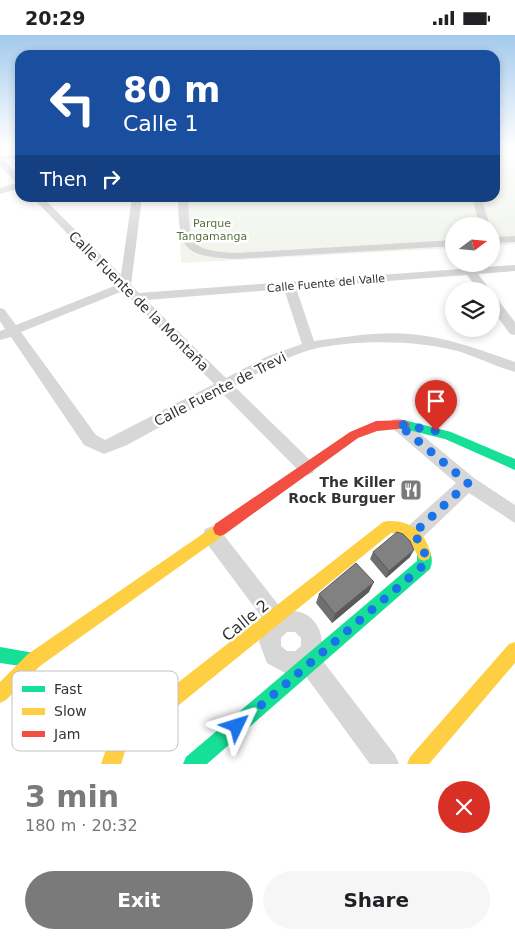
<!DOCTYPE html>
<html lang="en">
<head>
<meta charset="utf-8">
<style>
	body { margin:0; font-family:"DejaVu Sans",sans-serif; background:#f6f6f6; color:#202124; height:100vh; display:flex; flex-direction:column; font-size:19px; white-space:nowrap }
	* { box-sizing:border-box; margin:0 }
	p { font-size:16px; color:#757577 }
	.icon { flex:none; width:28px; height:28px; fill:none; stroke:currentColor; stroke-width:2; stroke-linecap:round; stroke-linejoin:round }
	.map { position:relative; height:729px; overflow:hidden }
	.drawer { display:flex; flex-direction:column; background:#fff; flex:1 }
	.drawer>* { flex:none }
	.top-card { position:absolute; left:15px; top:15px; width:485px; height:152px; border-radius:15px; box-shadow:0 2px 8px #0003; background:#1a4fa0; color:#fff; overflow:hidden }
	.needle { width:32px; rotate:74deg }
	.buttons { position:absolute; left:445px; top:182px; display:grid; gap:10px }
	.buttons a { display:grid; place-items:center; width:55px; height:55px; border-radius:50%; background:#fff; box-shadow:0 2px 8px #0003; font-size:25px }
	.pin { position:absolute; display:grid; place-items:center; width:42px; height:42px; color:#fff; margin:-51px -21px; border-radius:50% 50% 50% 0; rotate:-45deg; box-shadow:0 0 5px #0007 }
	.pin .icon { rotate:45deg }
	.me { position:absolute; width:55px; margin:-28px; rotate:49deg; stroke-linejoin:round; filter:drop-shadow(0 0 4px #0008) }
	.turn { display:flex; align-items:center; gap:18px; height:105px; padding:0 25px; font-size:22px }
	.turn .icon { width:65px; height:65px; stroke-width:2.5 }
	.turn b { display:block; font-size:35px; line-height:42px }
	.then { display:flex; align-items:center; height:48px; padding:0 25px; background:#0003; gap:10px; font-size:19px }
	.round { display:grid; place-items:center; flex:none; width:52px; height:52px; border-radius:26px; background:#f6f6f6 }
	.overview { display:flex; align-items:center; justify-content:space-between; height:85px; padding:0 25px }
	h1 { font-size:30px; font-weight:800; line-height:38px; color:#7a7a7a }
	.cta { display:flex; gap:10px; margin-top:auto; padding:10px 25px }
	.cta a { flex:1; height:58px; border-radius:30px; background:#7a7a7a; color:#fff; font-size:20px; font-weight:800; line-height:58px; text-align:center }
	.cta a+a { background:#f6f6f6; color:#202124 }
	.status { display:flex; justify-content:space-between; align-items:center; height:35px; padding:0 25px; background:#fff; direction:ltr }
	.status svg { height:14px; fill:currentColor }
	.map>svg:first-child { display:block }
	.green { fill:#f1f5ed }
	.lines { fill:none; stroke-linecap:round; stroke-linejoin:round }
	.street { fill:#d7d7d7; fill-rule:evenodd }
	.fast { fill:#16e098; fill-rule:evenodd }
	.slow { fill:#ffcf43; fill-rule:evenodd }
	.jam { fill:#f24e42; fill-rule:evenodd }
	.wall { fill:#6f6f6f }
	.shaded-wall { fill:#5a5a5a }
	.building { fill:#818181; stroke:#5a5a5a }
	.route { stroke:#1a73e8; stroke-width:9; stroke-dasharray:0 16.2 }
	.labels { text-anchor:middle; stroke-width:5; stroke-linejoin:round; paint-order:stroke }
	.far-park-label { font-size:11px; fill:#56703f; stroke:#fff }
	.far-street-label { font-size:11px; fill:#333; stroke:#fff }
	.street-label { font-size:14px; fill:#333; stroke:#fff }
	.poi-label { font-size:14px; font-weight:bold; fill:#333; stroke:#fff; text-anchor:end }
	.near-street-label { font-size:16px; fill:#333; stroke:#fff }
	.key { fill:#fff; stroke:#c2c2c2; stroke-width:1 }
	.key-label { font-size:14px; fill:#333 }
</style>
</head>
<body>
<div class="status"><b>20:29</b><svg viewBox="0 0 49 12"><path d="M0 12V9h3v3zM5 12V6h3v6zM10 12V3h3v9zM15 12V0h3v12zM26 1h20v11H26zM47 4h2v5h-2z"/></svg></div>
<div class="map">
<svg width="515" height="729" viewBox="0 0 515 729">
	<rect width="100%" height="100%" fill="#fff"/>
	<path class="green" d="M495,111H515V209L491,211V191H454V213L181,228L179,163L495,162Z"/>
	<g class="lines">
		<g class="street">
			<path d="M20,120V124L4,125L20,142V153L0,159V153L16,148L0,131V121Z"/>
			<path d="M32,162H42L121,240L132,162H142L131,250L139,258L515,230V236L478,239L491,256H479L467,240L296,253L314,306C345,302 379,296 410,299C447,302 481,315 515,327V337C497,332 479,323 461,317C419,305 353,304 310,315C283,323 259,338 234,351L313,428L315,433L313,438L307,440L301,438L222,358L127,410L104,419L84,410L11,302L0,305V296L5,294L0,286V273L4,274L16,290L117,250ZM284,254L302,309L268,321L226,343L146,265ZM123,256L214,349L105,405L96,400L21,297Z"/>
			<path d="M178,162H188C190,209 187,215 236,218L454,205V211L236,224C182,221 179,215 178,162Z"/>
			<path d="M472,162H481L490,191H480Z"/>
			<path d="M515,201V207L491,208V202Z"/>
			<path d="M491,260L495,261L515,287V300L510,299L491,273Z"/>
			<path d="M398,383L404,385L474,443L515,470V488L469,458L420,505L413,508L406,505L404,499L406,493L456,448L392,393L390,389L392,385Z"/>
			<path d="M212,491L219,494L284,577C311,570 329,598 319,621L395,720L399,729H370L302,636L287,639L267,628L259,607L266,588L205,506L203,500L205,494ZM287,597H295L301,603V611L295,616H287L281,611V603Z"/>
		</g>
		<g class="fast">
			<path d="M404,385L451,397L515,424V435L445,404L400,393L398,390L400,387Z"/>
			<path d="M424,512L429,514C432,521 433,527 430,534L207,729H183L186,722L417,526V519L419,514Z"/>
			<path d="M0,612L40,619L42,625L40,631L34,633L0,628Z"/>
		</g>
		<g class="slow">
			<path d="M388,486C411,485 425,497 431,519L429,524L424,526L419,524C413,510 408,498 391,498L126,713L121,729H101L111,700L383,487Z"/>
			<path d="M220,487L225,489L227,494L225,499L40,631L6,665L0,668V647L28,619Z"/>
			<path d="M515,607V628L429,729H407L410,722L509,609Z"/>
		</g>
		<path class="jam" d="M404,385L408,387L410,390L408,393L377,396L358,403L225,499L220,501L215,499L213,494L215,489L350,397L376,386Z"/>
	</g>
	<g class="wall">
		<path d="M373,517L410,522L386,543L370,524Z"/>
		<path d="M369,557L332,588L316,568L319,559Z"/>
	</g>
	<g class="shaded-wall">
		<path d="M414,515L410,522L386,543L389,536Z"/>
		<path d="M374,547L369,557L332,588L335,579Z"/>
	</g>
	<g class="building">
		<path d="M397,497L403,499L410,506L414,515L389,536L373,517Z"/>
		<path d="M356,528L374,547L335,579L319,559Z"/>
	</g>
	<linearGradient id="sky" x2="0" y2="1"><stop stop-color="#a3caec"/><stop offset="0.52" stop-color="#fff"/><stop offset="1" stop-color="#fff" stop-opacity="0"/></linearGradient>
	<rect width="515" height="213" fill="url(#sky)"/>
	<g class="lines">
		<path class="route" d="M237,691L425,529C426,515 422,509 413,499L468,448L398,389L436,396"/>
	</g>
	<defs>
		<g id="restaurant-square" transform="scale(1.125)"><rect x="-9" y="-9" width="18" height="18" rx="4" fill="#7a7a7a" stroke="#fff"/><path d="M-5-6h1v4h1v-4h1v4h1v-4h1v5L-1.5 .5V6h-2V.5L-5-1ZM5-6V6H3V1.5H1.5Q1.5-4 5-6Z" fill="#fff"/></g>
	</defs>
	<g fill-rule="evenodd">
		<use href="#restaurant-square" x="411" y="455"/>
	</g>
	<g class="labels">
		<g class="far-park-label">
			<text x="212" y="192">Parque<tspan x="212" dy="13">Tangamanga</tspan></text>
		</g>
		<g class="far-street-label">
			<text transform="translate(326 248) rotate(-5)" y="4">Calle Fuente del Valle</text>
		</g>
		<g class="street-label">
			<text transform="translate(139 266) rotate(45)" y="5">Calle Fuente de la Montaña</text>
			<text transform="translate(220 354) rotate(-27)" y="5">Calle Fuente de Trevi</text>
		</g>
		<g class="poi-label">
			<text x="395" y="452">The Killer<tspan x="395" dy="16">Rock Burguer</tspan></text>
		</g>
		<g class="near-street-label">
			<text transform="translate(245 585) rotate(-39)" y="6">Calle 2</text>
		</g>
	</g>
	<rect x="12" y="636" width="166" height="80" rx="8" class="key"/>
	<rect x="22" y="651" width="23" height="6" fill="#16e098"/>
	<rect x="22" y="673" width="23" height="7" fill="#ffcf43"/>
	<rect x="22" y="696" width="23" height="6" fill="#f24e42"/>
	<g class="key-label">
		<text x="54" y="659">Fast</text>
		<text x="54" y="681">Slow</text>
		<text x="54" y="704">Jam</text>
	</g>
</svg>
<div class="buttons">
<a><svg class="needle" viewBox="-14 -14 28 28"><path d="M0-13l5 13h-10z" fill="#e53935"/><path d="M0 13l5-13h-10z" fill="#757577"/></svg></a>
<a><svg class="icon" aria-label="layers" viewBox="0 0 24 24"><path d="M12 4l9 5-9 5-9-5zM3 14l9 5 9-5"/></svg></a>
</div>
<div class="pin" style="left:436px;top:396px;background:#d93025"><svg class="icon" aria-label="arrive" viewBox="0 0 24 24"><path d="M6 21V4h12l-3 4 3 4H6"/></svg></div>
<svg class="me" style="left:237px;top:691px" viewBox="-20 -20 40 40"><path d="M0-17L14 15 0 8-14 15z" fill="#1a73e8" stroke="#fff" stroke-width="4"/></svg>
<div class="top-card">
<div class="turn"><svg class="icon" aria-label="left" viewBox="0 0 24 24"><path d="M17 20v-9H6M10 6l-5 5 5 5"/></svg><div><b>80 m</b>Calle 1</div></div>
<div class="then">Then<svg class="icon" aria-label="right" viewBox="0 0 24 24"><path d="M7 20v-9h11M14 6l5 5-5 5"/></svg></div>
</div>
</div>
<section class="drawer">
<div class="overview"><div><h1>3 min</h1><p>180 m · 20:32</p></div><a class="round" style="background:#d93025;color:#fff"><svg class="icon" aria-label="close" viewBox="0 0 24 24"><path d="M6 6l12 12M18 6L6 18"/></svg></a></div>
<div class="cta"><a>Exit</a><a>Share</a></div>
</section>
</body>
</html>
